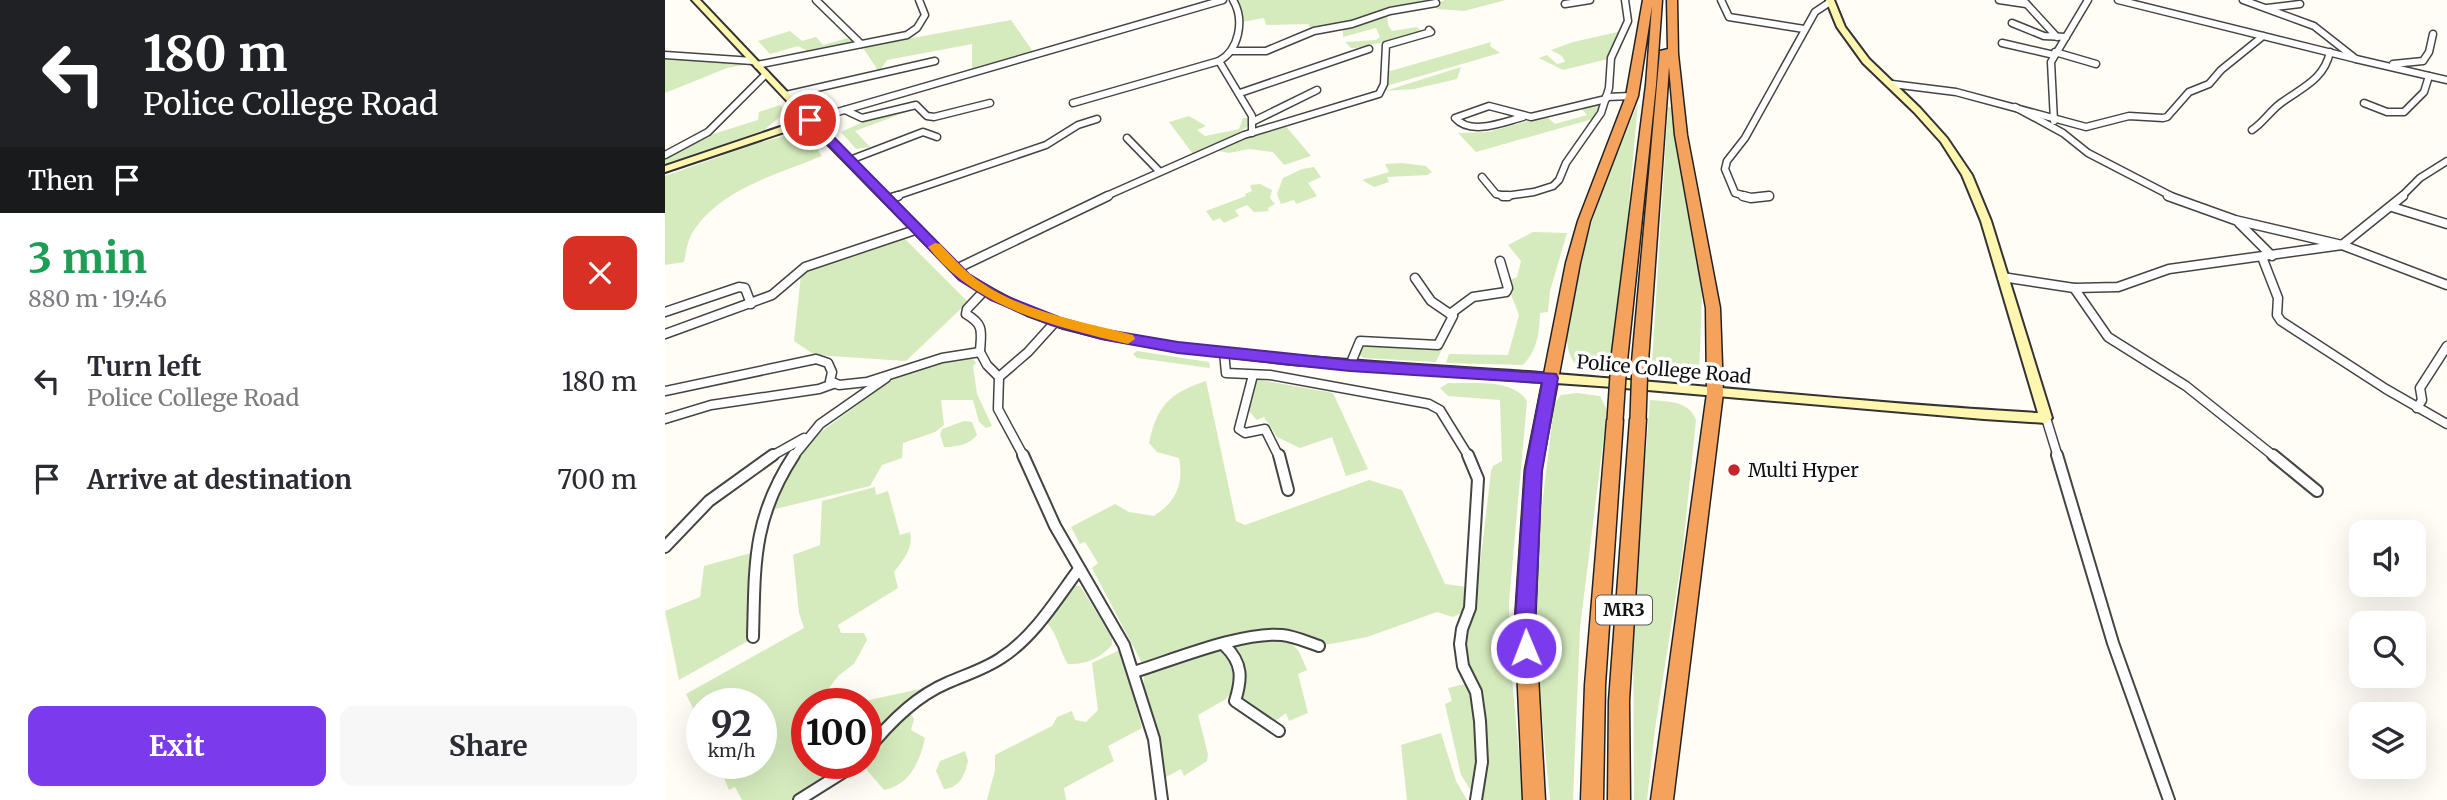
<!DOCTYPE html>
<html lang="en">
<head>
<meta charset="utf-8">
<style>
	body { margin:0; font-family:Merriweather,serif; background:#f7f7f7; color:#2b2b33; height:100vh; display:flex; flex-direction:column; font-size:26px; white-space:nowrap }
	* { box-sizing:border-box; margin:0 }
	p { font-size:23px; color:#7c7c81 }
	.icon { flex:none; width:38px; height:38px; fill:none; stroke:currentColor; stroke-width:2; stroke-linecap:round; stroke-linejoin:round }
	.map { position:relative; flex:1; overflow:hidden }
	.panel { display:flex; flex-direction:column; background:#fff; width:665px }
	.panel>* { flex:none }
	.banner { background:#202124; color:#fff; overflow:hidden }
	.buttons { position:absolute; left:1684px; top:520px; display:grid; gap:14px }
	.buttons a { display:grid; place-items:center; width:77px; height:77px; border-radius:14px; background:#fff; box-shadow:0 7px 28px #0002; font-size:35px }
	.speed { position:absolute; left:21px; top:688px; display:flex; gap:14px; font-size:35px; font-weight:700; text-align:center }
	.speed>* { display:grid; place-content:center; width:91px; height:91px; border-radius:50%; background:#fff; box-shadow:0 7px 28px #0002; line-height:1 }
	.speed small { font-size:18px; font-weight:400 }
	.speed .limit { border:10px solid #d22; background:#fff; color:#111 }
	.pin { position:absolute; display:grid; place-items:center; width:60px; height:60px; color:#fff; margin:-30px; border:4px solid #fff; border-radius:50%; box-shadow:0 2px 7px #0007 }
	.me { position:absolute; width:77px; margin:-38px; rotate:359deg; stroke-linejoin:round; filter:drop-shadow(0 0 5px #0008) }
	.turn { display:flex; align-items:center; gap:24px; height:147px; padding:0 28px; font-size:32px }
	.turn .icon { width:91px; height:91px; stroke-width:2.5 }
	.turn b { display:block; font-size:49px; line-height:60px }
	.then { display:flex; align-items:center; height:66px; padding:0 28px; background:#0003; gap:14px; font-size:26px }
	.round { display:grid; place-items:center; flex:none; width:74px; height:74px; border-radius:14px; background:#f7f7f7 }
	.head { display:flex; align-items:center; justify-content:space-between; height:119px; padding:0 28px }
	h1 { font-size:42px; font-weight:700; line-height:52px; color:#1e9e55 }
	.action { display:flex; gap:14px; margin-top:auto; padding:14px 28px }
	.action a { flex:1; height:80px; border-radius:14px; background:#7c3aed; color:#fff; font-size:28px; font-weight:700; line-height:80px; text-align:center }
	.action a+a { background:#f7f7f7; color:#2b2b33 }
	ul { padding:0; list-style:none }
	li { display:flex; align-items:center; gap:21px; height:98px; padding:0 28px }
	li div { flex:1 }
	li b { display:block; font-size:26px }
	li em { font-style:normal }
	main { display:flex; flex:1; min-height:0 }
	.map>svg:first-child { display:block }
	.green { fill:#d5ebbd }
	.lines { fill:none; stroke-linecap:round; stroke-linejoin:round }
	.street-far2-casing { stroke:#444; stroke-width:9 }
	.street-far1-casing { stroke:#444; stroke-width:11 }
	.street-casing { stroke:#444; stroke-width:14 }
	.secondary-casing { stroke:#333; stroke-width:4 }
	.highway-casing { stroke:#222; stroke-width:3 }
	.street-far2 { stroke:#fff; stroke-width:6 }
	.street-far1 { stroke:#fff; stroke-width:8 }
	.street { stroke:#fff; stroke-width:10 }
	.secondary { fill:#fff6b0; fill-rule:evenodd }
	.highway { fill:#f5a25d; fill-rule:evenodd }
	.highway-bridge-casing { stroke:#222; stroke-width:18; stroke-linecap:butt }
	.highway-bridge { stroke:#f5a25d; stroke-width:15 }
	.route { fill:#7c3aed; stroke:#51269a; stroke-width:2 }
	.slow { fill:#f59e0b }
	.poi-dot { fill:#c4262e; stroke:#fff; stroke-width:2.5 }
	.labels { text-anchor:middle; stroke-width:7; stroke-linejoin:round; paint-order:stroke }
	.shield { fill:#fff; stroke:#585858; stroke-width:2 }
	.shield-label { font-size:18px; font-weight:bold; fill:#111 }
	.street-label { font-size:19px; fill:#111; stroke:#fff }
	.poi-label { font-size:19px; fill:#111; stroke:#fff; text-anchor:start }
</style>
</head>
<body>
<main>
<section class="panel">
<div class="banner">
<div class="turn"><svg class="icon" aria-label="left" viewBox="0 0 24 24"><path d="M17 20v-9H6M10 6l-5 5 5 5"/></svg><div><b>180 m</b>Police College Road</div></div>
<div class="then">Then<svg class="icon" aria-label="arrive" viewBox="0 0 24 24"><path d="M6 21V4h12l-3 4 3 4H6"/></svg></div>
</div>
<div class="head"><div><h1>3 min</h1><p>880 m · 19:46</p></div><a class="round" style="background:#d93025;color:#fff"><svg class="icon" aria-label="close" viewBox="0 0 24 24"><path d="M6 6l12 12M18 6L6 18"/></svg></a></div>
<ul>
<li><svg class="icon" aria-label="left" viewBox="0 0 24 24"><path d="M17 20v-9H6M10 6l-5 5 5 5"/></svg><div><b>Turn left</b><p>Police College Road</p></div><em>180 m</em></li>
<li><svg class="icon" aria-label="arrive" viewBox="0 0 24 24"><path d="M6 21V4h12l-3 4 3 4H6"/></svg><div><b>Arrive at destination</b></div><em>700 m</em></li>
</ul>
<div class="action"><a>Exit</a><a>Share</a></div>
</section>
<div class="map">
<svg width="1782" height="800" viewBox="0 0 1782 800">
	<rect width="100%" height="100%" fill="#fffdf5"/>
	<g class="green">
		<path d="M571,0H771L647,30L643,24L601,25L599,18L577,22L574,4Z"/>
		<path d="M780,0H841L799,11L772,9V3Z"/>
		<path d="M722,14L723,25L727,31L752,27L758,34L691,48H686L680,42L711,40L715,37L711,28L678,37V27Z"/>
		<path d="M346,20L369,53L307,71V44L222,60L214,72L196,45L245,35L242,39Z"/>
		<path d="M125,31L137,41L151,37L158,45L186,37L188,41L184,44L144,52L133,46L105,54L93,41Z"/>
		<path d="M957,31L943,59L898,70L874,58L882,55L892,64L900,62L897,56L886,50L908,42Z"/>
		<path d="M826,42L825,46L835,53L721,86L722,72Z"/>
		<path d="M0,56L83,62L85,64L62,68L0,93Z"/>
		<path d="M796,67L792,79L749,89L720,91Z"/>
		<path d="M938,101L931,118L811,152L793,133L823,132L881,116L890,124L922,115L916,108Z"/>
		<path d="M973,103L950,358L944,372C932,372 917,372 909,362C878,324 955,148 973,103Z"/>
		<path d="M115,105L121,112L99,130L0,165V157L45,135L93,120L94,112Z"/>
		<path d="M1003,107H1006L1034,264L1037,296L1034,376L1022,381L986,378Z"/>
		<path d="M252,108L190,131L205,147L191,149L176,132L211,116Z"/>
		<path d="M524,116L541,126L532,130L540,136L574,129L578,118H585L584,126L554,144L528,154L504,122Z"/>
		<path d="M619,124L646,156L619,165L608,152L584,149L564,153L549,150Z"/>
		<path d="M127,134H142L157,156C111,175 53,189 26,235C22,243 21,253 19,262L0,265V176L90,144Z"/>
		<path d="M737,163L761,166L767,172L762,175L722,177L724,182L709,187L697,180L724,172L720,164Z"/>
		<path d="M649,167L656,177L643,183L652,196L631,204L629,200L616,204L612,194L618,178L637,169Z"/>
		<path d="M595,184L607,190L605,198L610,204L603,208L604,211L589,212L582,205L570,210L574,216L559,223L555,218L548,221L541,211L581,196L580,194L587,191L585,185Z"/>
		<path d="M868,232L902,233L885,291L883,312L875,313C874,334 873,349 858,365L781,363L784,354L843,355L854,315L845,292V280L852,277L856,261L843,245Z"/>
		<path d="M238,237L303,302L241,361L150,355L129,341L136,274L146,268Z"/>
		<path d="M706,344L772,347L777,349L771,362L699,358L694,355L698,347Z"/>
		<path d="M472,351L544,362L545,368L472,358L468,354Z"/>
		<path d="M287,358H307L311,363L308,366L312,394L327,426L321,428L314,422L308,400H276L279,425L270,432L238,443L237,458L217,465L205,486L106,510L129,462L145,440L233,375Z"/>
		<path d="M590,379L668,393L703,469L681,476L667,437L635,448L612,437L599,417L592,420L584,411Z"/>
		<path d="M541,381L571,521L580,525L704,480L737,490L780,584L802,587V602L798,612L788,617L772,612L702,637L666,644L651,645L618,632L478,665L427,568L433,563L420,542L415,544L406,527L450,504L464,512L489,516C511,502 519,484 514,458L492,452L484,443C492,405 505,393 541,381Z"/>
		<path d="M783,383C807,384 848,378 862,401L844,602V644L858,800H816C826,752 813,698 798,651C798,634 808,620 810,603C816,559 821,515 826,471L828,466L837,461L835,400L783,396L775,388Z"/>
		<path d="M912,393L935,396L942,410L915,628L908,800H885C878,728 870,653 872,580C873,521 883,463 889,404L896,395Z"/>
		<path d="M985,400C1003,402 1024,400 1031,420L1017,557L990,729L982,800H969L968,613Z"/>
		<path d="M299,421L307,422L312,435C304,445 291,447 279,447L275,434L277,429Z"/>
		<path d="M210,487L211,495L223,491L235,535L245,532C249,548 238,560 229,572L233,588L173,625L176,633H199L202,640L189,664L173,676L161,692L166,703L142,704V763H186L128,800H77L70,787L64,790L53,763H96V704H37V727L21,694L139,628L134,613L128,555L155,545L157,501Z"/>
		<path d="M86,553L83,641L14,680L0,611L35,597L39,566Z"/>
		<path d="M410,586H415L419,592L447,638V645C436,658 420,665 403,664C394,651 393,634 382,623V617L404,588Z"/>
		<path d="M605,638C632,643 632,645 642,670L633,674L643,713L624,721L621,713L609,722L576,698C580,679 586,661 569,647Z"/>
		<path d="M455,650L477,728L443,746L449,761L399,788L401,800H322L330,770V755L387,726L392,717L407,711L410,720L421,722L433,710L427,663Z"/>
		<path d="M555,650L561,651L570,662V689L561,699L533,715L543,754L542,761L519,776L516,769L501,777L495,739L479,687V676L487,670Z"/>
		<path d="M800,684C817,699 812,774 810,797L796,775L780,704L787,701L783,688Z"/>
		<path d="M264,687L214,727L201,744V704H186Z"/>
		<path d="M246,714L249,719L246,730L260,738C255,761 245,785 219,790L201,769C203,747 226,724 246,714Z"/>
		<path d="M776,733L791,781L802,800H742L736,745Z"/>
		<path d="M300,751L303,761C300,774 295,788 279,789L271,771L275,761Z"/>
	</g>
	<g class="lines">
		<g class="street-far2-casing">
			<g id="street-far2">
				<path d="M151,0L196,44"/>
				<path d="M568,0C580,20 574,50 554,61L587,116V133"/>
				<path d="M1056,0L1064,17L1139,29"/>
				<path d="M1334,0L1361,4"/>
				<path d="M1358,0L1392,37"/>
				<path d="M1453,0L1691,59"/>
				<path d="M1578,0L1649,26L1691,59L1782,80"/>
				<path d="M900,4L925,0"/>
				<path d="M1602,8L1635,4"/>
				<path d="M1347,23L1379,36L1401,37"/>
				<path d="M1337,43L1389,55"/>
				<path d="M568,51H601L649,31L687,24L725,11L771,3"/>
				<path d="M1390,52L1431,64"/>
				<path d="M0,55L88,61"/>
				<path d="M1728,64L1758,61L1764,52L1768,34"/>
				<path d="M92,65L242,35L252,28L260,15L254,0"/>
				<path d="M1227,84L1291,92L1421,127L1464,116L1498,118L1502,117L1524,92L1544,84L1556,70L1598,36"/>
				<path d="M575,93L704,49"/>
				<path d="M121,95L270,61"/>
				<path d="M941,97L967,96"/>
				<path d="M408,103L554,61"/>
				<path d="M1699,103L1722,112H1739L1759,92L1764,76"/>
				<path d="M1350,107L1398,133L1423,153L1508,197"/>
				<path d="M180,110L197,118L251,105L262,116L269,117L325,103"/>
				<path d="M858,117C838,122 806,136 790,118L824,106L866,117L941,99"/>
				<path d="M145,120L558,0"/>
				<path d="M589,121L652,90"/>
				<path d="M1389,121L1386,62L1423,0"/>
				<path d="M1587,130C1598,123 1605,111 1616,103C1636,88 1659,80 1665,52"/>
				<path d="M462,138L494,171"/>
				<path d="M0,155L43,132L101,74"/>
				<path d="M185,160L258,132L272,137"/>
				<path d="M817,177L831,194L840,196L869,192L888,186L894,180L901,163L936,113L944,88L946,58L963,21L960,0"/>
				<path d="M228,197L381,145L413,125L432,119"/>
				<path d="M439,197L579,135L714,94L719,84L721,45L766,32L764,30"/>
				<path d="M1084,197L1070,193L1060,169L1062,161L1080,138L1150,12L1165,2"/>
				<path d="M1092,197L1104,196"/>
				<path d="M1736,197L1755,178L1782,161"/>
			</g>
		</g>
		<g class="street-far1-casing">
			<g id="street-far1">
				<path d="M838,196H843"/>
				<path d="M1078,196L1086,198L1104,196"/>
				<path d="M1503,196L1570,220L1677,245L1782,285"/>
				<path d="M223,199L233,196"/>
				<path d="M1727,207L1782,224"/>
				<path d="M1574,223L1607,256"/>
				<path d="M1597,257L1613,298L1612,315L1616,321L1721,389L1782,424"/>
				<path d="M291,269L443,196"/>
				<path d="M1337,277L1409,288L1453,287L1504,269L1677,245L1738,196"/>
				<path d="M1409,288L1443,337L1521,386L1610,457"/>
				<path d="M0,312L74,287L80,288L86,304"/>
				<path d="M785,314L808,297L841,292L843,288L835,261"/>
				<path d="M0,334L107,295L140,267L253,229"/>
				<path d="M315,352C316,332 320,325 301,314L302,309L319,291"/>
				<path d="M559,352L561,373L605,375L764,404L775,410L804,457"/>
				<path d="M685,365L695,341L773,345L788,316L766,301L750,278"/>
				<path d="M588,375L574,429L580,433L600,429L614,457"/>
				<path d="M0,391L151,359L163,363L167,372L165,381L174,385L202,382L277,358L315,352L322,365L334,377"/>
				<path d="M1752,408L1757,400L1755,388L1782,346"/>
				<path d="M1381,418L1393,457"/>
				<path d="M0,419L46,405L154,389L168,384"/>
				<path d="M105,457L139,438"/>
				<path d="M128,457L155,424L221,378"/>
				<path d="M359,457L333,409L334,377L363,352L391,321"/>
			</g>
		</g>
		<g class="street-casing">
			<g id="street">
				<path d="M358,455L390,526L459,645L489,739L497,800"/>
				<path d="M614,455L623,490"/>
				<path d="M803,455L813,479L805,608L797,629L795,644L798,666L811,692L815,721L817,762L811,800"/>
				<path d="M1392,455L1448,643L1504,800"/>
				<path d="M1608,455L1652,491"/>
				<path d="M0,547L44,501L108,455"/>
				<path d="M88,637C90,565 87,519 129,455"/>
				<path d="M560,646C578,663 577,679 570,701L614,731"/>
				<path d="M469,672C508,660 578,631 617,635C629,636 642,642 654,646"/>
				<path d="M201,752C223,724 249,697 282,683C300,675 320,669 336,658C369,637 391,600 414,569"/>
				<path d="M134,800L193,763"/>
			</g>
		</g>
		<g class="secondary-casing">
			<path id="secondary" d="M27,0H35L126,96L303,275C325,288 346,301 370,310C446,340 531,346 611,354C704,363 796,367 889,374C1050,386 1212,404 1373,413L1316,221L1297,175L1276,142L1249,112L1198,63L1172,27L1161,0H1169L1180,27L1204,59L1255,108L1282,138L1307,175L1326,221L1387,418L1381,423L1319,419L948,387L626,364L514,351L438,338L398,328L362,315L328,299L295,279L143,124L0,172V166L139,119Z"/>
		</g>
		<g class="highway-casing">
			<g id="highway">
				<path d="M978,0H997L991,85L962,361L954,366L946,361L981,85L987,6L973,96L925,221L915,263L876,470L870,622L880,800H858L850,622L860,470L901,263L913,221L961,96Z"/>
				<path d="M1002,0H1012L1013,54L1022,135L1055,308L1058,393L1008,800H986L1042,393L1041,308L1010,135L1004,67L983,362L975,367L967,362L995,51L1003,49Z"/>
				<path d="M973,413L981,419L964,701L965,800H943L944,701L965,419Z"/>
				<path d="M950,414L958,420L940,685L938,800H916L920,685L942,420Z"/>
			</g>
		</g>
		<use href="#street-far2" class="street-far2"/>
		<use href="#street-far1" class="street-far1"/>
		<use href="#street" class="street"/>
		<use href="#secondary" class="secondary"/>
		<use href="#highway" class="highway"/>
		<g class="highway-bridge-casing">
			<g id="highway-bridge">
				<path d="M973,419L975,362"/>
				<path d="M950,420L954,361"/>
			</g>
		</g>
		<use href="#highway-bridge" class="highway-bridge"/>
	</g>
	<path class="route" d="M141,117H149L304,274L336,294L396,318L436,329L513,342L685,360L891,374L893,378L877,471L870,622L871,648L868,654L861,656L854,654L851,648L850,622L860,471L877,383L685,371L513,353L436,339L386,325L326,300L294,280L141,122Z"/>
	<path class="slow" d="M270,243L275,244C285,254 295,266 306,275C353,312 413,320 468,335L470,339L463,344C390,326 312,310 263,247Z"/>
	<circle class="poi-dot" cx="1069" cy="470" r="7"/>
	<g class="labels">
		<rect class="shield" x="931" y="595.5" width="56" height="29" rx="5"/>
		<g class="shield-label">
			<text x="959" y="616">MR3</text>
		</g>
		<g class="street-label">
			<text transform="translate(999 369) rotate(5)" y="7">Police College Road</text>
		</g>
		<g class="poi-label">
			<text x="1083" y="477">Multi Hyper</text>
		</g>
	</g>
</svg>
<div class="buttons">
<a><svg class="icon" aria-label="sound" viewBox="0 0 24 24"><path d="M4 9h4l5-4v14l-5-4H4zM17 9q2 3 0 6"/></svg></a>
<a><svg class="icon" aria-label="search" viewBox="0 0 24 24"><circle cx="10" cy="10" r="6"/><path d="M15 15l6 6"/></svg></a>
<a><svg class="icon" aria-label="layers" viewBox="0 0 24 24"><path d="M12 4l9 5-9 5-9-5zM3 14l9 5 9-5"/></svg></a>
</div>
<div class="speed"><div>92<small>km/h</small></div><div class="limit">100</div></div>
<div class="pin" style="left:145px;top:120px;background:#d93025"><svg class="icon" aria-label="arrive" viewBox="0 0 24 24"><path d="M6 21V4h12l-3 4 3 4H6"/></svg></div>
<svg class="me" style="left:861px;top:648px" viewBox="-20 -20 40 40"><circle r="17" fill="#7c3aed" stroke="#fff" stroke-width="3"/><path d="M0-11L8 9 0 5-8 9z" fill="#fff"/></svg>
</div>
</main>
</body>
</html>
